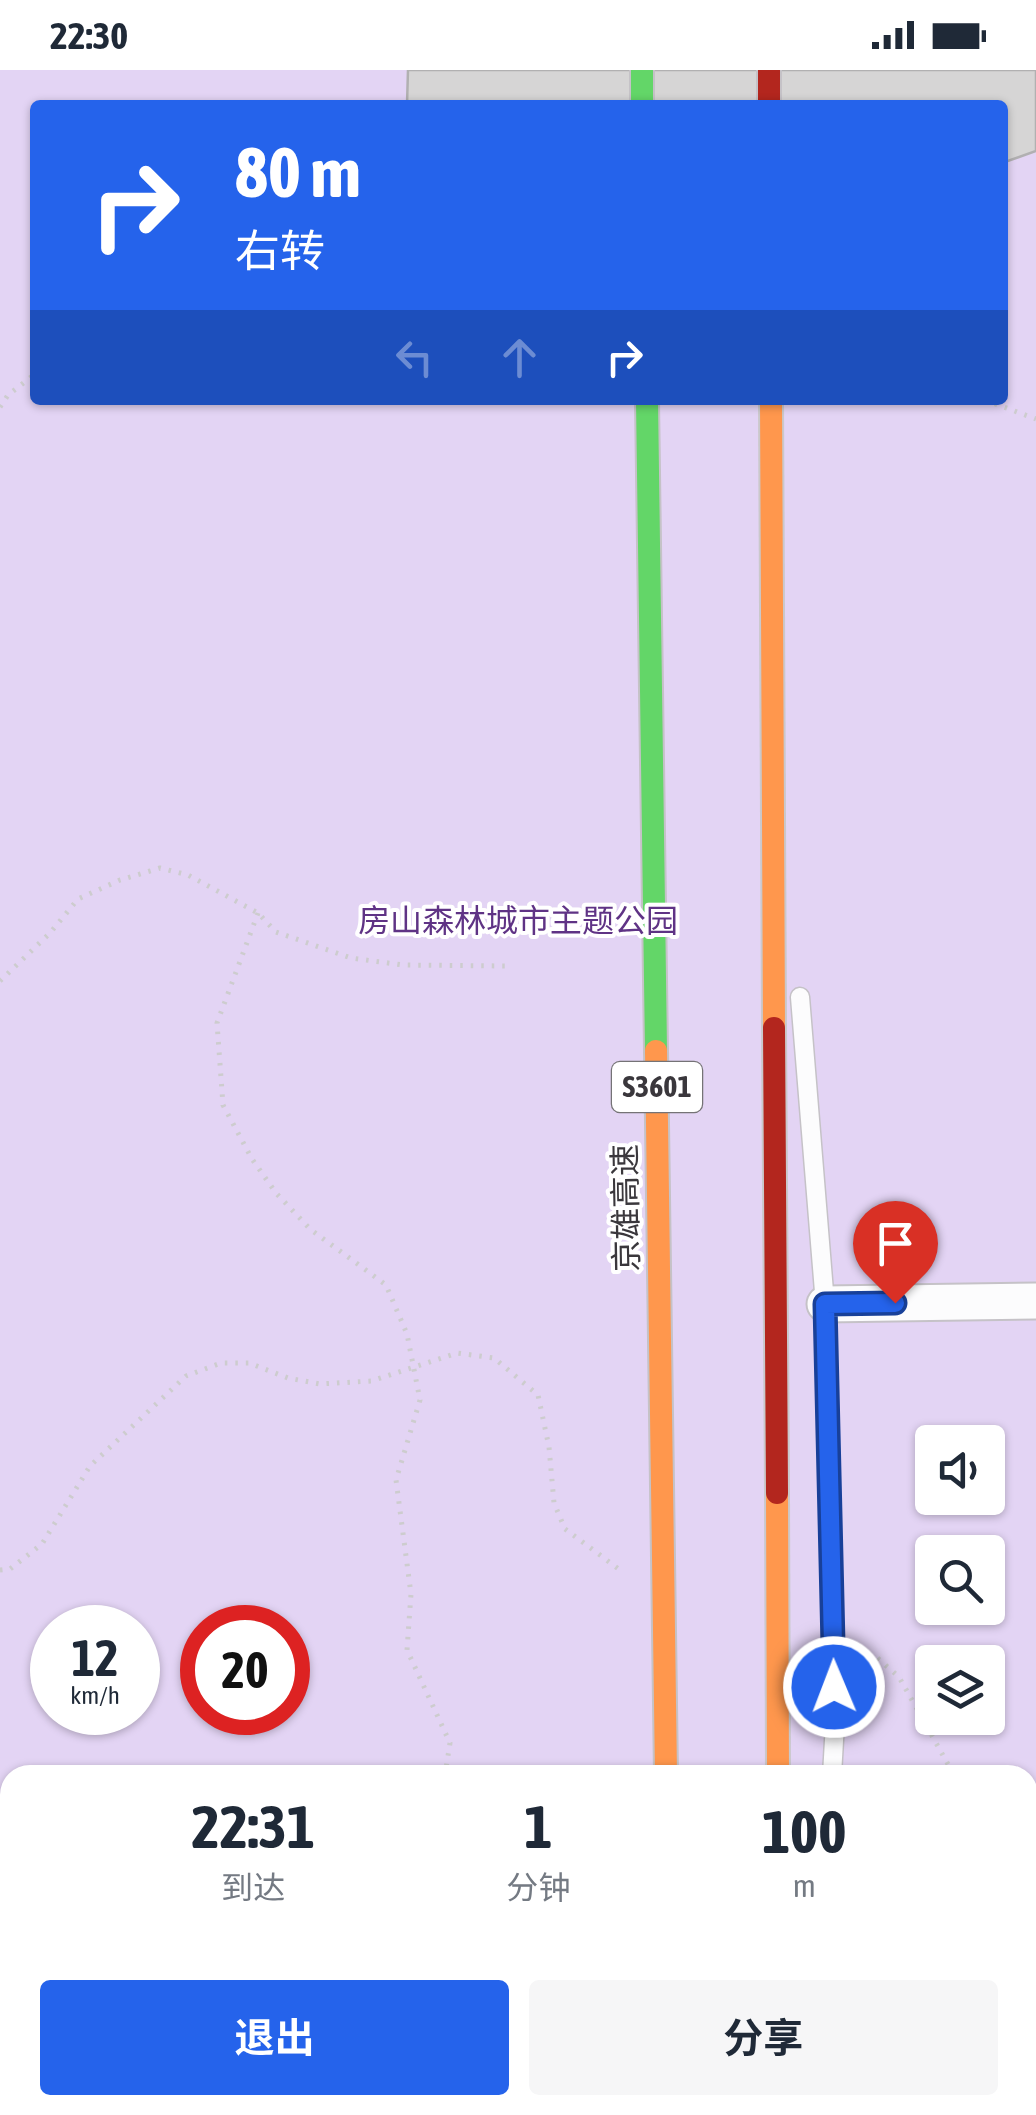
<!DOCTYPE html>
<html lang="zh">
<head>
<meta charset="utf-8">
<style>
	body { margin:0; font-family:"Asap Condensed","Noto Sans SC",sans-serif; background:#f6f6f7; color:#1f2937; height:100vh; display:flex; flex-direction:column; font-size:38px; white-space:nowrap }
	* { box-sizing:border-box; margin:0 }
	p { font-size:32px; color:#747a83 }
	.icon { flex:none; width:55px; height:55px; fill:none; stroke:currentColor; stroke-width:2; stroke-linecap:round; stroke-linejoin:round }
	.map { position:relative; flex:1; overflow:hidden }
	.side { position:absolute; left:0px; top:1695px; width:1038px; height:350px; display:flex; flex-direction:column; background:#fff; border-radius:30px 30px 0 0; box-shadow:0 2px 8px #0004 }
	.side>* { flex:none }
	.top-card { position:absolute; left:30px; top:30px; width:978px; height:305px; border-radius:10px; box-shadow:0 2px 8px #0004; background:#2563eb; color:#fff; overflow:hidden }
	.controls { position:absolute; left:915px; top:1355px; display:grid; gap:20px }
	.controls a { display:grid; place-items:center; width:90px; height:90px; border-radius:10px; background:#fff; box-shadow:0 2px 8px #0004; font-size:50px }
	.speed { position:absolute; left:30px; top:1535px; display:flex; gap:20px; font-size:50px; font-weight:700; text-align:center }
	.speed>* { display:grid; place-content:center; width:130px; height:130px; border-radius:50%; background:#fff; box-shadow:0 2px 8px #0004; line-height:1 }
	.speed small { font-size:25px; font-weight:400 }
	.speed .limit { border:15px solid #d22; background:#fff; color:#111 }
	.pin { position:absolute; display:grid; place-items:center; width:85px; height:85px; color:#fff; margin:-102px -42px; border-radius:50% 50% 50% 0; rotate:-45deg; box-shadow:0 0 10px #0007 }
	.pin .icon { rotate:45deg }
	.me { position:absolute; width:110px; margin:-55px; rotate:359deg; stroke-linejoin:round; filter:drop-shadow(0 0 8px #0008) }
	.turn { display:flex; align-items:center; gap:35px; height:210px; padding:0 40px; font-size:45px }
	.turn .icon { width:130px; height:130px; stroke-width:2.5 }
	.turn b { display:block; font-size:70px; line-height:85px }
	.lanes { display:flex; align-items:center; height:95px; padding:0 40px; background:#0003; justify-content:center; gap:50px; direction:ltr }
	.lanes .off { opacity:.35 }
	.eta { display:flex; justify-content:space-evenly; align-items:center; height:170px; text-align:center }
	.eta b { font-size:60px; font-weight:700; line-height:70px }
	.primary-button { display:flex; gap:20px; margin-top:auto; padding:20px 40px }
	.primary-button a { flex:1; height:115px; border-radius:10px; background:#2563eb; color:#fff; font-size:40px; font-weight:700; line-height:115px; text-align:center }
	.primary-button a+a { background:#f6f6f7; color:#1f2937 }
	.status { display:flex; justify-content:space-between; align-items:center; height:70px; padding:0 50px; background:#fff; direction:ltr }
	.status svg { height:28px; fill:currentColor }
	.map>svg:first-child { display:block }
	.green { fill:#e3d4f4; fill-rule:evenodd }
	.building { fill:#d6d5d5; stroke:#b1b0b1; stroke-width:2.5 }
	.lines { fill:none; stroke-linecap:round; stroke-linejoin:round }
	.lane-casing { stroke:#c5c2c7; stroke-width:21 }
	.street-casing { stroke:#c5c2c7; stroke-width:39 }
	.fast-casing { stroke:#c5c2c7; stroke-width:26 }
	.slow-casing { stroke:#c5c2c7; stroke-width:26 }
	.jam-casing { stroke:#c5c2c7; stroke-width:26 }
	.path { stroke:#cdccce; stroke-width:5; stroke-dasharray:2.5 8; stroke-linecap:butt }
	.lane { stroke:#fcfcfd; stroke-width:18 }
	.street { stroke:#fcfcfd; stroke-width:35 }
	.fast { stroke:#63d668; stroke-width:22 }
	.slow { stroke:#ff974d; stroke-width:22 }
	.jam { stroke:#b3261e; stroke-width:22 }
	.slow-bridge-casing { stroke:#cac8cb; stroke-width:26; stroke-linecap:butt }
	.jam-bridge-casing { stroke:#cac8cb; stroke-width:26; stroke-linecap:butt }
	.slow-bridge { stroke:#ff974d; stroke-width:22 }
	.jam-bridge { stroke:#b3261e; stroke-width:22 }
	.route-casing { stroke:#184099; stroke-width:25 }
	.route { stroke:#2563eb; stroke-width:18 }
	.labels { text-anchor:middle; stroke-width:8; stroke-linejoin:round; paint-order:stroke }
	.shield { fill:#fff; stroke:#757376; stroke-width:2.5 }
	.shield-label { font-size:30px; font-weight:bold; fill:#3a373c }
	.park-label { font-size:32px; fill:#5f3385; stroke:#fff }
	.street-label { font-size:32px; fill:#3a373c; stroke:#fff }
</style>
</head>
<body>
<div class="status"><b>22:30</b><svg viewBox="0 0 49 12"><path d="M0 12V9h3v3zM5 12V6h3v6zM10 12V3h3v9zM15 12V0h3v12zM26 1h20v11H26zM47 4h2v5h-2z"/></svg></div>
<div class="map">
<svg width="1036" height="2045" viewBox="0 0 1036 2045">
	<rect width="100%" height="100%" fill="#edeaf0"/>
	<path class="green" d="M0,0H1036V2045H269L242,2035H1028V1705H10V1942L0,1937ZM35,35H1002V330H35ZM932,1372H988V1428H932ZM932,1482H988V1538H932ZM52,1558H138V1642H52ZM202,1558H288V1642H202ZM932,1592H988V1648H932Z"/>
	<path class="building" d="M408,0H1036V81L1002,93V35H407Z"/>
	<g class="lines">
		<g class="lane-casing">
			<g id="lane">
				<path d="M800,927L825,1234L835,1653L832,1705"/>
				<path d="M812,2045L813,2035"/>
			</g>
		</g>
		<g class="street-casing">
			<path id="street" d="M825,1234L1036,1231"/>
		</g>
		<g class="fast-casing">
			<g id="fast">
				<path d="M642,0V35"/>
				<path d="M647,330L656,981"/>
				<path d="M776,2035V2045"/>
			</g>
		</g>
		<g class="slow-casing">
			<g id="slow">
				<path d="M656,981L666,1705"/>
				<path d="M0,1999L10,2004"/>
			</g>
		</g>
		<g class="jam-casing">
			<g id="jam">
				<path d="M769,0V35"/>
				<path d="M83,2035L106,2045"/>
				<path d="M667,2035V2045"/>
			</g>
		</g>
		<g class="path">
			<path d="M985,330L1036,349"/>
			<path d="M0,337L8,325L35,304"/>
			<path d="M258,843L217,953L223,1035L252,1089L276,1123L310,1159L386,1215L407,1264L420,1330L396,1410L411,1524L407,1580L450,1673L445,1705"/>
			<path d="M0,911L50,863L78,829L120,810L160,798L188,805L258,843L276,862L351,888L403,895L507,896"/>
			<path d="M0,1500L10,1499L42,1474L90,1396L186,1306L221,1293H249L288,1308L320,1314L371,1311L457,1283L494,1288L538,1325L549,1377L554,1433L565,1459L620,1500"/>
			<path d="M858,1583L874,1585L899,1607L954,1705"/>
			<path d="M1028,1808L1036,1818"/>
			<path d="M0,1810L10,1814"/>
			<path d="M260,2045L266,2035"/>
		</g>
		<use href="#lane" class="lane"/>
		<use href="#street" class="street"/>
		<use href="#fast" class="fast"/>
		<use href="#slow" class="slow"/>
		<use href="#jam" class="jam"/>
		<g class="slow-bridge-casing">
			<g id="slow-bridge">
				<path d="M771,330L774,958"/>
				<path d="M777,1423L778,1705"/>
			</g>
		</g>
		<g class="jam-bridge-casing">
			<path id="jam-bridge" d="M774,958L777,1423"/>
		</g>
		<use href="#slow-bridge" class="slow-bridge"/>
		<use href="#jam-bridge" class="jam-bridge"/>
	</g>
	<g class="lines">
		<g class="route-casing">
			<path id="route" d="M834,1617L825,1234L895,1233"/>
		</g>
		<use href="#route" class="route"/>
	</g>
	<g class="labels">
		<rect class="shield" x="612" y="992" width="90" height="50" rx="8"/>
		<g class="shield-label">
			<text x="657" y="1027">S3601</text>
		</g>
		<g class="park-label">
			<text x="518" y="862">房山森林城市主题公园</text>
		</g>
		<g class="street-label">
			<text transform="translate(626 1138) rotate(-91)" y="11">京雄高速</text>
		</g>
	</g>
</svg>
<div class="controls">
<a><svg class="icon" aria-label="sound" viewBox="0 0 24 24"><path d="M4 9h4l5-4v14l-5-4H4zM17 9q2 3 0 6"/></svg></a>
<a><svg class="icon" aria-label="search" viewBox="0 0 24 24"><circle cx="10" cy="10" r="6"/><path d="M15 15l6 6"/></svg></a>
<a><svg class="icon" aria-label="layers" viewBox="0 0 24 24"><path d="M12 4l9 5-9 5-9-5zM3 14l9 5 9-5"/></svg></a>
</div>
<div class="speed"><div>12<small>km/h</small></div><div class="limit">20</div></div>
<div class="pin" style="left:895px;top:1233px;background:#d93025"><svg class="icon" aria-label="arrive" viewBox="0 0 24 24"><path d="M6 21V4h12l-3 4 3 4H6"/></svg></div>
<svg class="me" style="left:834px;top:1617px" viewBox="-20 -20 40 40"><circle r="17" fill="#2563eb" stroke="#fff" stroke-width="3"/><path d="M0-11L8 9 0 5-8 9z" fill="#fff"/></svg>
<div class="top-card">
<div class="turn"><svg class="icon" aria-label="right" viewBox="0 0 24 24"><path d="M7 20v-9h11M14 6l5 5-5 5"/></svg><div><b>80 m</b>右转</div></div>
<div class="lanes"><svg class="icon off" aria-label="left" viewBox="0 0 24 24"><path d="M17 20v-9H6M10 6l-5 5 5 5"/></svg><svg class="icon off" aria-label="ahead" viewBox="0 0 24 24"><path d="M12 20V5M6 11l6-6 6 6"/></svg><svg class="icon" aria-label="right" viewBox="0 0 24 24"><path d="M7 20v-9h11M14 6l5 5-5 5"/></svg></div>
</div>
<section class="side">
<div class="eta">
<div><b>22:31</b><p>到达</p></div>
<div><b>1</b><p>分钟</p></div>
<div><b>100</b><p>m</p></div>
</div>
<div class="primary-button"><a>退出</a><a>分享</a></div>
</section>
</div>
</body>
</html>
